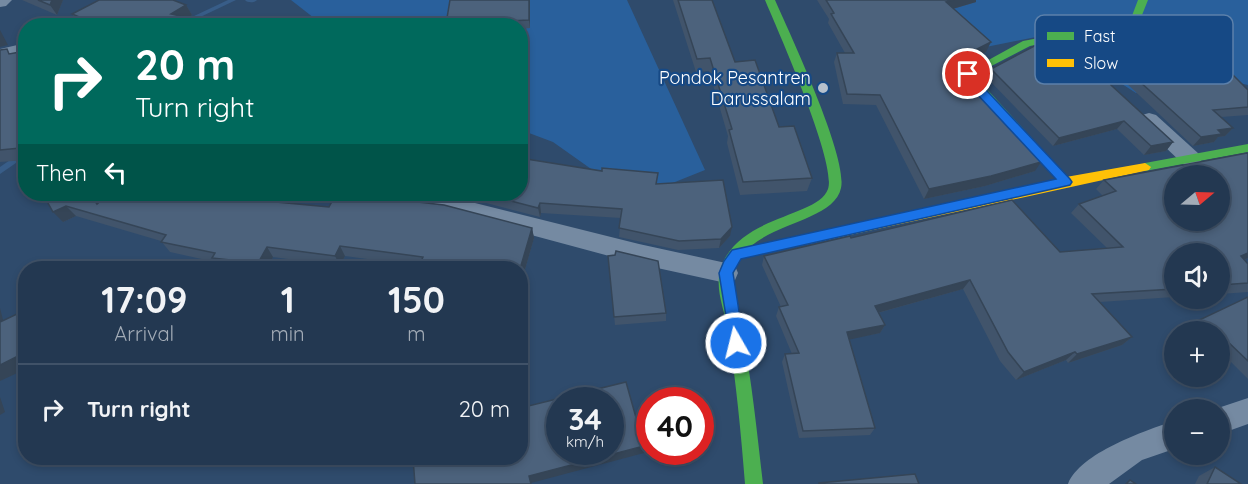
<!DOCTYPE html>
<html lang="en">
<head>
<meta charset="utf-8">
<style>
	body { margin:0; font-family:Quicksand,sans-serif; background:#2f435b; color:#f1f3f6; height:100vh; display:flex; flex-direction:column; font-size:22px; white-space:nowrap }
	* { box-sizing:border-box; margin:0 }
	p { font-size:20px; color:#a3acb7 }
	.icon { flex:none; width:33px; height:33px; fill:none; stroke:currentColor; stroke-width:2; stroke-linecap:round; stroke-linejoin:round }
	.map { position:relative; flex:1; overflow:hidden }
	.panel { position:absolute; left:18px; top:261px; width:510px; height:204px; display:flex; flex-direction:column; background:#233851; border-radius:24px; box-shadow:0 3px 9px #0003,0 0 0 2px #405268 }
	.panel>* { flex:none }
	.guide { position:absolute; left:18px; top:18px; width:510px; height:183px; border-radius:24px; box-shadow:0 3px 9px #0003,0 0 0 2px #405268; background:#00695c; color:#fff; overflow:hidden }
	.needle { width:39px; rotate:71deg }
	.controls { position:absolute; left:1164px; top:165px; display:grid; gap:12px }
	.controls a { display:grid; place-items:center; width:66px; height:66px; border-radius:50%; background:#233851; box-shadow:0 3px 9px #0003,0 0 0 2px #405268; font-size:30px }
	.speed { position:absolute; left:546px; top:387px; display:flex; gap:12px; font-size:30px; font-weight:700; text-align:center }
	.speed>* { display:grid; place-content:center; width:78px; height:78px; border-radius:50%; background:#233851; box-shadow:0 3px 9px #0003,0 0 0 2px #405268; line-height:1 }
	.speed small { font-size:15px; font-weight:400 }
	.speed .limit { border:9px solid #d22; background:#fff; color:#111 }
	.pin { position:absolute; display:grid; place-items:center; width:51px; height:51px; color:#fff; margin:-26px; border:3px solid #fff; border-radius:50%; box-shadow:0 2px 6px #0007 }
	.me { position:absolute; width:66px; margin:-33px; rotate:352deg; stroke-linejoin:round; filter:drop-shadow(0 0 4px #0008) }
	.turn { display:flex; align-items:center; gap:21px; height:126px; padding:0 18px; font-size:27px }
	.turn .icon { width:78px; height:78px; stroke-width:2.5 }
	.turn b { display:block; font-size:42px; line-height:51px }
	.then { display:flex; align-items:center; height:57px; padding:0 18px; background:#0003; gap:12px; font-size:22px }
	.eta { display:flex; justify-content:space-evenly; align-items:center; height:102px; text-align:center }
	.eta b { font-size:36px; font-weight:700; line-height:42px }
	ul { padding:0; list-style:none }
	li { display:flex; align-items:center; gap:18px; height:90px; padding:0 18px; border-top:2px solid #405268 }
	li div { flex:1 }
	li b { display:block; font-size:22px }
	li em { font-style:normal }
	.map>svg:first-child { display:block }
	.green { fill:#29609c }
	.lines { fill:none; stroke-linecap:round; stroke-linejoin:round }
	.stream { fill:#385d88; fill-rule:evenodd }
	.street { fill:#758aa2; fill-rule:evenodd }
	.fast { fill:#4caf50; fill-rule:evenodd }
	.slow { fill:#ffc107; fill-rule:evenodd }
	.wall { fill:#41546b }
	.shaded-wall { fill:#354557 }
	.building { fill:#4c627c; stroke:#354557; stroke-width:1.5; fill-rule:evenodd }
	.route { fill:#1a73e8; stroke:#114b97; stroke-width:1.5 }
	.poi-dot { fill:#b6c0cc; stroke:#164985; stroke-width:2 }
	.labels { text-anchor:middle; stroke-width:4.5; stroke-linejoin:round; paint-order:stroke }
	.poi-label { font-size:18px; fill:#fff; stroke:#164985; text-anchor:end }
	.key { fill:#164985; stroke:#5c80aa; stroke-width:1.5 }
	.key-label { font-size:16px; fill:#fff }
</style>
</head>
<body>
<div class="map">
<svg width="1248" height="484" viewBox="0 0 1248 484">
	<rect width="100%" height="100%" fill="#2f4b6c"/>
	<g class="green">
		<path d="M291,0H627L705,170L640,196L594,171L553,142L521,130L520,26L323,25Z"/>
		<path d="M926,0H1248V85L1170,68L1136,93L1046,35L976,49Z"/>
	</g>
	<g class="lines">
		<g class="stream">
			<path d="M228,0H236L196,19L190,26H182L192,17Z"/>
			<path d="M245,0H257C255,3 247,3 245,0Z"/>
			<path d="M26,149V156L0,174V167Z"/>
		</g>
		<g class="street">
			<path d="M0,0H12L6,6L0,7Z"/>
			<path d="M26,43V55L0,61V49Z"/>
			<path d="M1149,113L1156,115L1199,154L1202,159L1199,164L1191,167L1183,164L1142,125L1139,120L1142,115Z"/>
			<path d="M397,194H439L639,244L726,263L735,266L738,273L735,280L726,283L639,264L408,202L400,200Z"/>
			<path d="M1248,398V424L1220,434V410H1212Z"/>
			<path d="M1174,421V449L1142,460L1109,484H1068C1080,453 1144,431 1174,421Z"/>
		</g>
		<g class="fast">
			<path d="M765,0H775C790,34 848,157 841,188C833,226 746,222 734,272C730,290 739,312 742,330C752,381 757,433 763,484H745C741,433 736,381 728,330C725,312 715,290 720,271C735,215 818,218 828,189C837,163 778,31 765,0Z"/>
			<path d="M1138,0H1148L1138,25L1030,46L974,75L1072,182L1066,187L1062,185L967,84L963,74L1023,41L1130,21Z"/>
			<path d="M1248,144V152L1145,171L1139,167L1145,163Z"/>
		</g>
		<path class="slow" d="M1145,163L1151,167L1149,170L744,258L739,257L737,253L739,249L744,248L1066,177Z"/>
	</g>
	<g class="wall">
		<path d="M22,0H63L57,15Z"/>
		<path d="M450,0H530V28L520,29V26H446Z"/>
		<path d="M673,0H712L735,62L779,127L812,178L807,191L740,195L727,143L728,136L709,71L696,72Z"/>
		<path d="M817,0H976V2L953,9L986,52L958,66L964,79L1035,171L985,186L924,199L876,105L843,104L834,62L837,53H845L828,23L829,19Z"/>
		<path d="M186,5L192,15L188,18L225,26H83L80,24L72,14Z"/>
		<path d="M0,50L11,54L26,160L0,162Z"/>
		<path d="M1146,54L1182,80L1248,90V115L1221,117L1233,128L1225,136L1218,137L1214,142L1193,146L1123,80L1114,79H1109L1111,85L1173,142L1166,151L1144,155L1117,129L1053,146L987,78L991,69L1096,68Z"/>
		<path d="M1248,154V258L1244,260L1248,264V292L1220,294V254H1174V297L1100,302L1132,337L1122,345L1068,363L1066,360L1016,380L1000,361L963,289L878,313L885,325L880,333L849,339L875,428L870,435L799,438L782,362L785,354H792L776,316L779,307H781L762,265L764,256L851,238L1060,252L1107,248L1071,213L1079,204L1103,196L1096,189L1104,180Z"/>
		<path d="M657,184L730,236L719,248L678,250L619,237L621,218L541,213L540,217L452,194H520Z"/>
		<path d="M43,194L99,202L108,194H252L256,200L532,228L534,238L520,287V268L419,266L345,256L340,266L273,257L267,268H220L215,262L170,252L161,241L76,216L63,222Z"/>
		<path d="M608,256L666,313V321L615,325Z"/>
		<path d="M1248,297V379L1220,351V332L1183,331L1193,323Z"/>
		<path d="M1215,467L1241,484H1195L1199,476Z"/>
	</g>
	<g class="shaded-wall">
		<path d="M52,0H63L57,15L50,5Z"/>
		<path d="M529,0H530V28L529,20Z"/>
		<path d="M954,0H976V2L942,12L946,2Z"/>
		<path d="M186,5L192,15L177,25L171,14Z"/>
		<path d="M0,30L8,45L0,47Z"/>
		<path d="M991,42L986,52L958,66L953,75L963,56Z"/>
		<path d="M1124,121L1117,129L1053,146L1059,138Z"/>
		<path d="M1233,128L1225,136L1218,137L1214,142L1193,146L1201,137L1218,130Z"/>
		<path d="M523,139L525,149L520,157V144Z"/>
		<path d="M1173,142L1166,151L1144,155L1151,146Z"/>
		<path d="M1041,162L1035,171L985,186L924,199L929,189Z"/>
		<path d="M90,194H94L106,215L97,204Z"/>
		<path d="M246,194H252L256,200L249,209L242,199Z"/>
		<path d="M540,203L541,213L540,217L538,208Z"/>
		<path d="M66,206L76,216L63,222L53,212Z"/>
		<path d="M732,227L730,236L719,248L721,239Z"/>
		<path d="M532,228L534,238L520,287V269Z"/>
		<path d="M340,246L345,256L340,266L335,256Z"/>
		<path d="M267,247L273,257L267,268H262L258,263Z"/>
		<path d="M1248,253V258L1230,265L1241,256Z"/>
		<path d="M970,280L963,289L870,315L875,306Z"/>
		<path d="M0,308L7,336L0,331Z"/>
		<path d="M19,313L26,318V334Z"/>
		<path d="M885,325L880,333L843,341L847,332Z"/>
		<path d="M1132,337L1122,345L1068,363L1077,354Z"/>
		<path d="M26,352V369L0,381V365Z"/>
		<path d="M1075,352L1066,360L1016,380L1024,372Z"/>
		<path d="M0,397L5,412L0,415Z"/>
		<path d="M644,446V453L531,483L529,476Z"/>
	</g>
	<g class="building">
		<path d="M38,0H52L50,5Z"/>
		<path d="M99,0H173L186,5L171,14L225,26H101L72,14Z"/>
		<path d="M450,0H529V20L446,24Z"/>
		<path d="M678,0H712L735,62L755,60L779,127L794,126L812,178L743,182L729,130L732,129L710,58L697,59Z"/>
		<path d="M826,0H954L946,2L991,42L963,56L958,65L964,79L1041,162L991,176L929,189L880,95L847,94L837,53H854L831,14L834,13Z"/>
		<path d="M1050,41L1096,68L1146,54L1182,80L1233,75L1248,90V107L1213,110L1233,128L1218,130L1222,134L1201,137L1129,72L1120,70L1113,71L1108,77L1111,85L1173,142L1151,146L1124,121L1059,138L991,69L1040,43Z"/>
		<path d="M7,49L9,54L26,51V159L20,148L0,150V50Z"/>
		<path d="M1247,153L1248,154V253L1241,256L1248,264V283L1220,285V254H1174V289L1092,294L1132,337L1077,354L1075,352L1024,372L1008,352L970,280L875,306L885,325L847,332L875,428L803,431L785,354L799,353L779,307L788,305L764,256L850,236L851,238L1012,200L1060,252L1123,247L1079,204L1116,191L1104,180ZM1174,176H1220V220H1174Z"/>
		<path d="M520,158L602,171V168L658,173L656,184L723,180L732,227L721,239L679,241L619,228L622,209L540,203L538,208L484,194H520Z"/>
		<path d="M43,194H90L97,204L108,194H246L242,199L329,207L336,194H348L444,205L532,228L520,269V268H418L423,257L340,246L335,256L267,247L258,263L212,258L215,253L161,242L166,235L66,206L53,212Z"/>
		<path d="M616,251L658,261L666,313L614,317L608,256L615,255Z"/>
		<path d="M1248,297V361L1228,342L1220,346V332H1202L1193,323Z"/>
		<path d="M19,313L26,334V352L0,365V322Z"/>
		<path d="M626,382L644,446L529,476L531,484H415L413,458H520V408ZM560,400H610V452H560Z"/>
		<path d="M1215,467L1241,484H1207Z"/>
		<path d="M915,474L919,484H819V483Z"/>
		<path d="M1130,480L1136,484H1126Z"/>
	</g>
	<path class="route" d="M968,70L972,71L973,76L1070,179L1072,182L1070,185L741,259L733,273L744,343L742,347L736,349L731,347L719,273L724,261L732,250L1056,179L964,80L962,74Z"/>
	<circle class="poi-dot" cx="823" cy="88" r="6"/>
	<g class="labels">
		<g class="poi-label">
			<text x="811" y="84">Pondok Pesantren<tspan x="811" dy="21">Darussalam</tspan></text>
		</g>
	</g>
	<rect x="1035" y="15" width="198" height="69" rx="9" class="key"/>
	<rect x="1047" y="32" width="27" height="8" fill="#4caf50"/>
	<rect x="1047" y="59" width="27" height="8" fill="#ffc107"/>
	<g class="key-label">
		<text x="1084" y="42">Fast</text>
		<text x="1084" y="69">Slow</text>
	</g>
</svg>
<div class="controls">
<a><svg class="needle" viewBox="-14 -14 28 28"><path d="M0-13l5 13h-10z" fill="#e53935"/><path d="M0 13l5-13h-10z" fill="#a3acb7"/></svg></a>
<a><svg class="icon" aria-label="sound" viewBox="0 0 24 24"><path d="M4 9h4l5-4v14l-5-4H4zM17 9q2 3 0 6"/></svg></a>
<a>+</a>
<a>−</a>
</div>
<div class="speed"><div>34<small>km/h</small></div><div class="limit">40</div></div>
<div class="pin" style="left:968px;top:74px;background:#d93025"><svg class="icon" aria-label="arrive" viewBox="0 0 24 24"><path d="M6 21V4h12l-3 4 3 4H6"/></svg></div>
<svg class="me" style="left:736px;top:343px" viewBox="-20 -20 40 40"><circle r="17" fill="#1a73e8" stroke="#fff" stroke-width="3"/><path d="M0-11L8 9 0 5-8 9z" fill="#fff"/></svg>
<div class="guide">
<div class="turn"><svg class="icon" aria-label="right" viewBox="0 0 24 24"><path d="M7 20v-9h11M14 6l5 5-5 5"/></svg><div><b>20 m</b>Turn right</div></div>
<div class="then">Then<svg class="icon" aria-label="left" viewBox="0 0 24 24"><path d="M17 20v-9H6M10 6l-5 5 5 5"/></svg></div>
</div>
<section class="panel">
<div class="eta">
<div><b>17:09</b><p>Arrival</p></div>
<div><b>1</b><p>min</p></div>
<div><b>150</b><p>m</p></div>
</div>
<ul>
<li><svg class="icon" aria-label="right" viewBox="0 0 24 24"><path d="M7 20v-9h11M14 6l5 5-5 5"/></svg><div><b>Turn right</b></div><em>20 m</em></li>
</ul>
</section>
</div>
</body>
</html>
